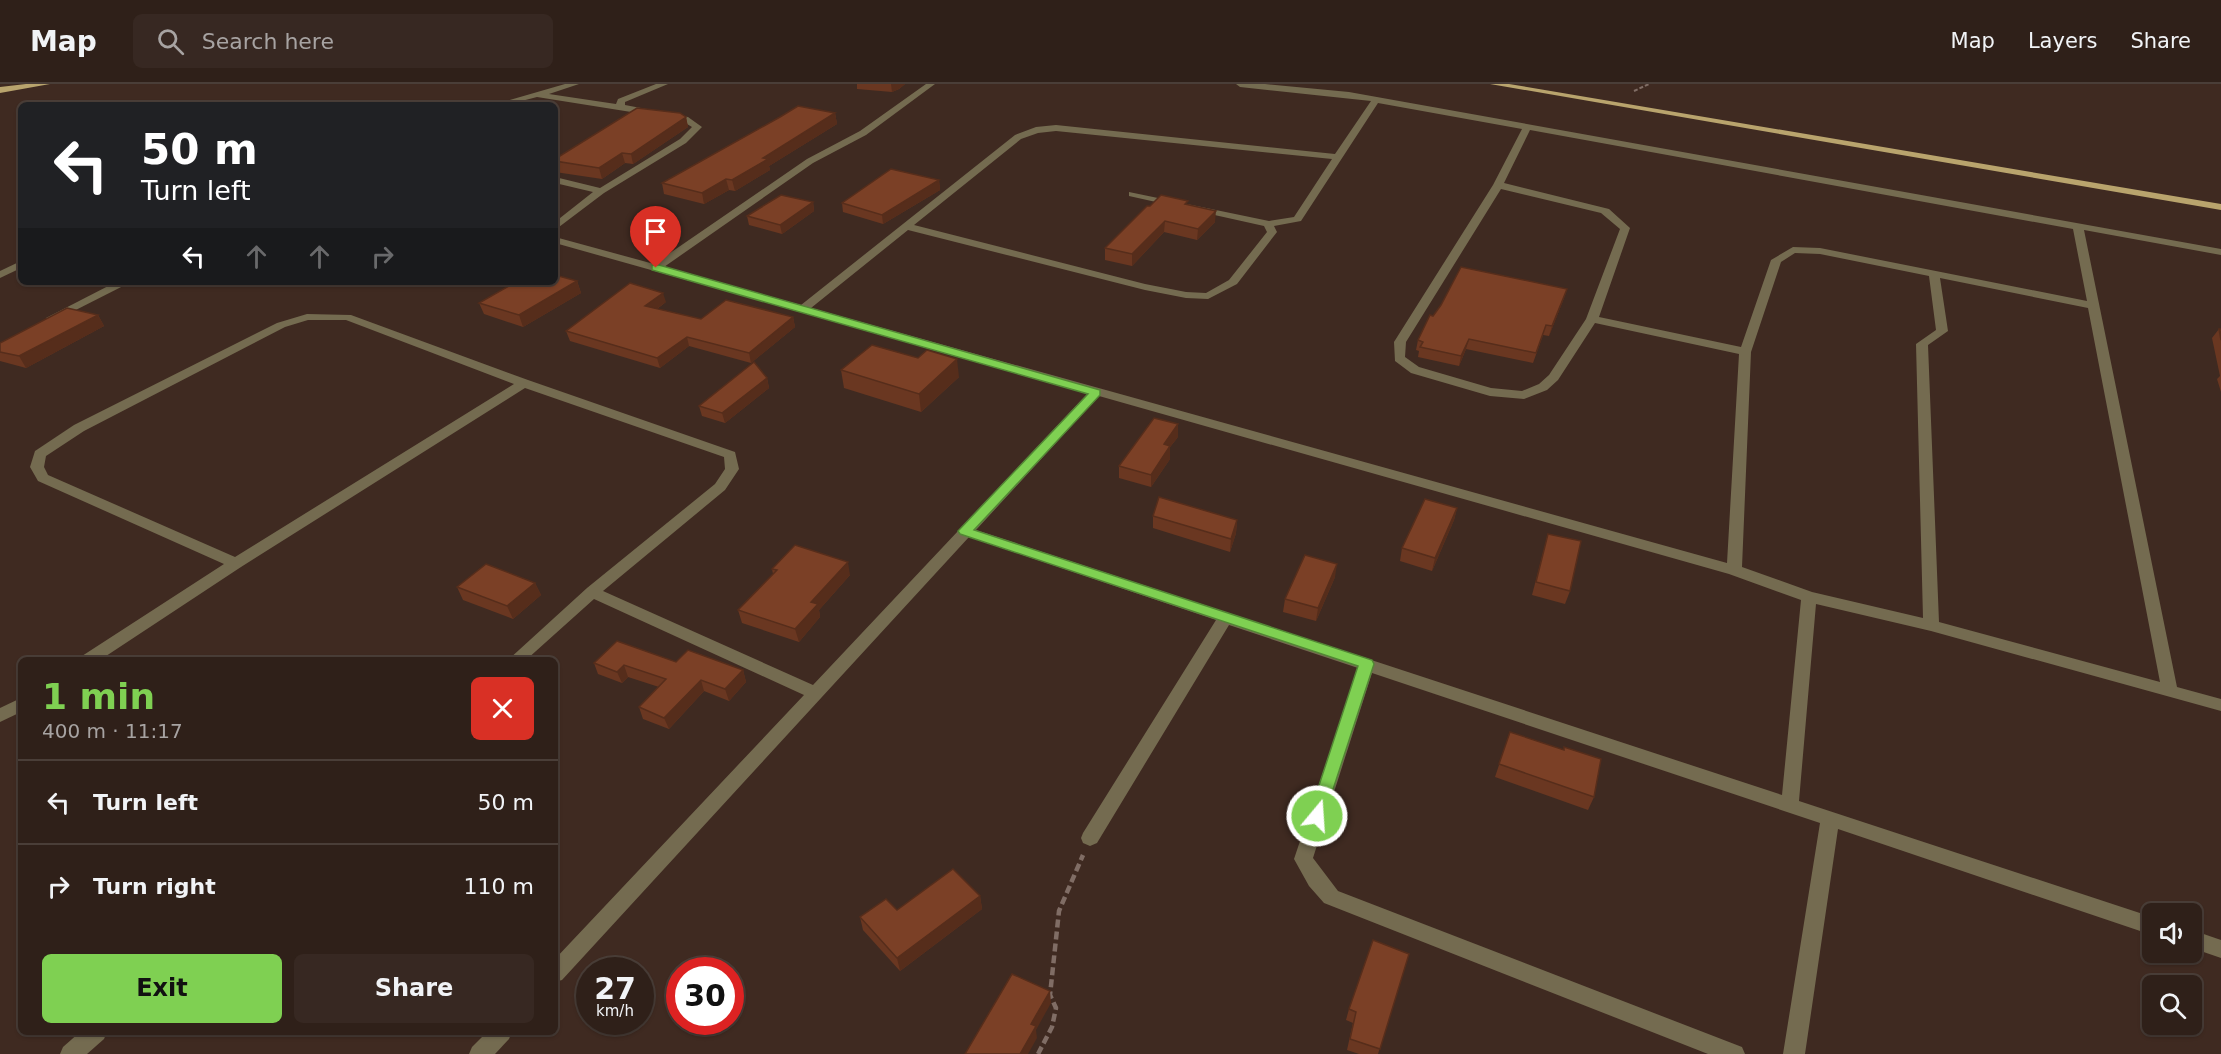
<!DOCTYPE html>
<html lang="en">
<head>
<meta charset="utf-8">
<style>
	body { margin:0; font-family:"DejaVu Sans",sans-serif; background:#372822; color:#f1f3f6; height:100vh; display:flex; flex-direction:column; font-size:22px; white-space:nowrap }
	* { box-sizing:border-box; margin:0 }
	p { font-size:20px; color:#a7a3a2 }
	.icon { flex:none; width:33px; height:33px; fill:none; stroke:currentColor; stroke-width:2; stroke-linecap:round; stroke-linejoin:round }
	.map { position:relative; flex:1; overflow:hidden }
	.panel { position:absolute; left:18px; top:573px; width:540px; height:378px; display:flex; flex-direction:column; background:#2f2019; border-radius:9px; box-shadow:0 2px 4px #0004,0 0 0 2px #4a3e38 }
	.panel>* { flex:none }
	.guide { position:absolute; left:18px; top:18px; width:540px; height:183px; border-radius:9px; box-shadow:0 2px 4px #0004,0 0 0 2px #4a3e38; background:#202124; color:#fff; overflow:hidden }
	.controls { position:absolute; left:2142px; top:819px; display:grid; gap:12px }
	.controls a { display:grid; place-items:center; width:60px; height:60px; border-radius:9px; background:#2f2019; box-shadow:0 2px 4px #0004,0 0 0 2px #4a3e38; font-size:30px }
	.speed { position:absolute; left:576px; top:873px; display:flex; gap:12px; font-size:30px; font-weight:700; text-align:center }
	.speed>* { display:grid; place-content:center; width:78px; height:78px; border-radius:50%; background:#2f2019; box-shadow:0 2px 4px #0004,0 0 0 2px #4a3e38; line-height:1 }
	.speed small { font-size:15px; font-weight:400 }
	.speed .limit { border:9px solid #d22; background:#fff; color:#111 }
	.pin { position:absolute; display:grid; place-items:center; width:51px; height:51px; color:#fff; margin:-62px -26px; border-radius:50% 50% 50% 0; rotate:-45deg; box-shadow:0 0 6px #0007 }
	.pin .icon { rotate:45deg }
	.me { position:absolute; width:66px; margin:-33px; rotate:18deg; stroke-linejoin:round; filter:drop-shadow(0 0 4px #0008) }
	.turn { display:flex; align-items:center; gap:21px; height:126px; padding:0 24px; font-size:27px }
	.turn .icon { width:78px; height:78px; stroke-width:2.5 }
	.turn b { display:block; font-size:42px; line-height:51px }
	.lanes { display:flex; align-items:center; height:57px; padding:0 24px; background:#0003; justify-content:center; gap:30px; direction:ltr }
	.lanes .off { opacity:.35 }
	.round { display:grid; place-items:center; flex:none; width:63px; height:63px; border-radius:9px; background:#372822 }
	.headline { display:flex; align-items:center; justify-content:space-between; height:102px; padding:0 24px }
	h1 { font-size:36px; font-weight:700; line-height:45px; color:#7fd052 }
	.action { display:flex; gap:12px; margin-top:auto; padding:12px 24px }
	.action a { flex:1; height:69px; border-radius:9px; background:#7fd052; color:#111; font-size:24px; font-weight:700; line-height:69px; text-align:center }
	.action a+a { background:#372822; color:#f1f3f6 }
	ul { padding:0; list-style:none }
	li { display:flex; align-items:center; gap:18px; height:84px; padding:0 24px; border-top:2px solid #4a3e38 }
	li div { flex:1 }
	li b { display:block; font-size:22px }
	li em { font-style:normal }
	header { display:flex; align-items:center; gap:36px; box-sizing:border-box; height:84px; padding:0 30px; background:#2f2019; border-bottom:2px solid #4a3e38 }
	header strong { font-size:28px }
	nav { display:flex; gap:33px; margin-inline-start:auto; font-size:21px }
	.search { width:420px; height:54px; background:#372822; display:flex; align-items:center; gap:15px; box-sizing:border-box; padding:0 21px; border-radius:9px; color:#a7a3a2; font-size:22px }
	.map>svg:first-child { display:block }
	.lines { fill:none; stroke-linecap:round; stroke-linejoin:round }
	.path-far1 { stroke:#806d65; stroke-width:2; stroke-dasharray:4 2; stroke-linecap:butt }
	.path { stroke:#806d65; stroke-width:4.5; stroke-dasharray:8 4; stroke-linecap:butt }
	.minor { fill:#746b50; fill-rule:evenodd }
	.major { fill:#b9a46d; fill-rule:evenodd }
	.wall { fill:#6a3721 }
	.shaded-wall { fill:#562d1b }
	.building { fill:#7b4026; stroke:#562d1b; stroke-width:1.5 }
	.route { fill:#7fd052; stroke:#538735; stroke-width:1.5 }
</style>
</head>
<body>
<header>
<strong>Map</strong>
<div class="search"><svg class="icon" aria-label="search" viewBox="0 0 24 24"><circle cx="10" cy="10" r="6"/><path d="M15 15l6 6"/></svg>Search here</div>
<nav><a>Map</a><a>Layers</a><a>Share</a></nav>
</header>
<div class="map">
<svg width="2221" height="970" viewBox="0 0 2221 970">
	<rect width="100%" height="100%" fill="#3f2a21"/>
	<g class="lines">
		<path class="path-far1" d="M1634,7L1649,0"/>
		<path class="path" d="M1038,970L1052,943L1056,924L1050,911L1059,827L1083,771"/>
		<g class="minor">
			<path d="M565,0H579L549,10L616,20L618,15L656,0H668L625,18V21L688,33L702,43L686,59L604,109L555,146V138L593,108L555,99V93L600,104L680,55L692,43L682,37L650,31L537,13L506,21H492Z"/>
			<path d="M926,0H935L866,51L813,79L664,183L801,221L1015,51L1036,43L1056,41L1335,70L1371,17L1240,3L1236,0H1265L1349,8L2221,165V171L2084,146L2177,603L2221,615V627L1931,547L1816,520L1799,717L2152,833V851L1838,745L1805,970H1783L1820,739L1372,589L1313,774L1338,807L1742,963L1745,970H1708L1324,819L1309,802L1294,775L1358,584L1229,541L1097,759L1090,762L1083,759L1081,754L1083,749L1216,536L969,453L562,896L555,898V875L804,611L594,515L526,576H508L587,504L715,400L725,385L724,373L525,304L241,483L100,576H80L82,572L224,480L38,397L30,383L35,367L74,341L277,239L307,230L351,231L528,296L735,368L739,385L725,406L603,507L813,601L1088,309L555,159V153L654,180L807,75L860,47ZM1378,19L1522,45L1493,101L1394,258L1395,277L1411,289L1490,312L1524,315L1547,306L1558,296L1595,239L1739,270L1727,479L811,224L908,146L1145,206L1186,214L1208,215L1237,200L1277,148L1274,142L1301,137ZM1530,46L2073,145L2087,217L1820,164L1793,163L1771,176L1741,263L1599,233L1630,144L1609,125L1504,99ZM1056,47L1332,75L1294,133L1269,137L1129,108V112L1264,142L1267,148L1229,196L1206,209L1186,208L1145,200L914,141L1021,55L1038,49ZM1501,105L1601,129L1620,145L1586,235L1549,291L1539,300L1522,307L1491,304L1419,283L1405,273L1406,258ZM1795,169L1820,170L1929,192L1936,246L1916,260L1923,534L1812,508L1742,483L1751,268L1781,178ZM1940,194L2088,224L2160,598L1939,538L1928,261L1948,247ZM308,236H346L514,300L235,473L48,391L44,383L46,372L84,347L285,243ZM1099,312L1729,490L1801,516L1782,711L976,446Z"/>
			<path d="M21,177V184L0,194V187Z"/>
			<path d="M116,198H131L56,236H48L46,234Z"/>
			<path d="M21,614V628L0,638V624Z"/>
			<path d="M2192,846L2221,856V874L2192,864Z"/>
			<path d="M80,948H107L104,955L87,970H60L63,963Z"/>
			<path d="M487,948H512L509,955L495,970H469L472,963Z"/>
		</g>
		<g class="major">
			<path d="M26,0H50L0,9V3Z"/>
			<path d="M1490,0H1509L2221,120V126Z"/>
		</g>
	</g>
	<g class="wall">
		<path d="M857,0H905L899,5L892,8L857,5Z"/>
		<path d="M835,29L837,40L769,82L770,86L735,107L729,106L704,120L664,110L662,99Z"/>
		<path d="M686,33L688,43L633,80L625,79L602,95L555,88V75Z"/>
		<path d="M939,96L940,106L883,140L843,128L842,119Z"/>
		<path d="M813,118L814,127L782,150L749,141L747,132Z"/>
		<path d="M1188,121L1215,138L1197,156L1164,148L1132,182L1105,176V164L1150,122Z"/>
		<path d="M577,197L581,209L523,243L484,230L479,219Z"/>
		<path d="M1567,205L1564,214L1549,252L1543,251L1533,279L1466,265L1459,282L1418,273L1419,267L1416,266L1418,256L1433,232Z"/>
		<path d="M666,218L657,225L701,235L793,233L795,243L751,279L689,262L660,284L570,257L566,247Z"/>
		<path d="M98,231L104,242L26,284L0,277V259Z"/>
		<path d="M2219,245H2221V308L2217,295L2220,292L2212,254Z"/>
		<path d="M841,286L959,293L921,328L844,304Z"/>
		<path d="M767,294L769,304L725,339L702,332L699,322Z"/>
		<path d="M1178,353L1170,363V375L1151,403L1119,394V382Z"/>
		<path d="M1457,424L1454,436L1432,487L1400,477L1402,464Z"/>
		<path d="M1153,432L1237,436L1236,449L1230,468L1153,444Z"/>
		<path d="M1548,450L1570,507L1565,520L1532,511Z"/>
		<path d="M772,485L850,491L819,526L820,533L799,558L742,539L738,526L773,490Z"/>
		<path d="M1335,493L1316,537L1283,528L1285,515Z"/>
		<path d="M535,499L541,511L513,535L463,516L457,503Z"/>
		<path d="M676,578L743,586L746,598L729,617L704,607L669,645L643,635L639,623L659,603L628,593L622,599L598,590L594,579Z"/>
		<path d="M1510,648L1594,713L1588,726L1495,693Z"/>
		<path d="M980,812L982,825L900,887L863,846L860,833Z"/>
		<path d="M1409,870L1378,970H1359L1347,966L1353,939L1346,936L1349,925Z"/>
	</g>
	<g class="shaded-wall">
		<path d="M891,0H905L899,5L892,8Z"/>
		<path d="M835,29L837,40L769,82L770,86L735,107L732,96L763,74Z"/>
		<path d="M686,33L688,43L633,80L631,70Z"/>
		<path d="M622,69L625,79L602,95L599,84Z"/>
		<path d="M726,95L729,106L704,120L702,109Z"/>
		<path d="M939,96L940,106L883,140L882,131Z"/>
		<path d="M813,118L814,127L782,150L780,141Z"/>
		<path d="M1216,127L1215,138L1197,156L1198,145Z"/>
		<path d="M1165,137L1164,148L1132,182V170Z"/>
		<path d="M577,197L581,209L523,243L519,231Z"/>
		<path d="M1567,205L1564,214L1549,252L1552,242Z"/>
		<path d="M663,209L666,218L647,232L645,222Z"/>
		<path d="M98,231L104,242L26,284L19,272Z"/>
		<path d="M793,233L795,243L751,279L749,269Z"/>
		<path d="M687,253L689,262L660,284L657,274Z"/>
		<path d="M1469,255L1466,265L1459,282L1461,272Z"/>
		<path d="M957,275L959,293L921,328L919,310Z"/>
		<path d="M767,294L769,304L725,339L722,329Z"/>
		<path d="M1178,340V353L1170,363V375L1151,403V391L1164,360Z"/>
		<path d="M1457,424L1454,436L1432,487L1435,474Z"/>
		<path d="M1237,436L1236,449L1230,468L1231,455Z"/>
		<path d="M848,478L850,491L819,526L820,533L799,558L795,545L811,518Z"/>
		<path d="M1337,480L1335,493L1316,537L1318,524Z"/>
		<path d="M535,499L541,511L513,535L507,522Z"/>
		<path d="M624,581L628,593L622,599L617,588Z"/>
		<path d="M743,586L746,598L729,617L725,605Z"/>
		<path d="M701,596L704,607L669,645L664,634Z"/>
		<path d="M980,812L982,825L900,887L897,874Z"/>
		<path d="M1050,907L1051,919L1036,946L1037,954L1028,970H1020L1031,940Z"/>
	</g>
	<g class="building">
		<path d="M798,22L835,29L763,74L768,75L732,96L726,95L702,109L662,99L780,33Z"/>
		<path d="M637,24L680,29L686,33L631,70L622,69L599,84L555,77V75Z"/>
		<path d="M891,85L939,96L882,131L842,119Z"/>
		<path d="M781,111L813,118L780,141L747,132Z"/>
		<path d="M1161,111L1188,117L1185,120L1216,127L1198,145L1165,137L1132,170L1105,164L1147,122H1150Z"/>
		<path d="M1461,183L1567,205L1552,242L1546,241L1536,269L1469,255L1461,272L1420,263L1423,258L1418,256L1430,231L1433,232L1441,221Z"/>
		<path d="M555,191L577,197L519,231L479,219L516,198H555Z"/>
		<path d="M630,199L663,209L645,222L701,235L726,216L793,233L749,269L687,253L657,274L566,247Z"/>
		<path d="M67,224L98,231L19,272L0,268V259Z"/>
		<path d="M2219,245H2221V256Z"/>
		<path d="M872,261L918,274L927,266L957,275L919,310L841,286Z"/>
		<path d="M754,278L767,294L722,329L699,322Z"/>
		<path d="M1154,334L1178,340L1164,360L1170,362L1151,391L1119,382Z"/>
		<path d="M1159,413L1237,436L1231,455L1153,432Z"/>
		<path d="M1425,415L1457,424L1435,474L1402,464Z"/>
		<path d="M1548,450L1581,457L1570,507L1536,498Z"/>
		<path d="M795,461L848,478L811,518L818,520L795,545L738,526L777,486L772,485Z"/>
		<path d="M1305,471L1337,480L1318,524L1285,515Z"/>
		<path d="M486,480L535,499L507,522L457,503Z"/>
		<path d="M617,557L676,578L688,566L743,586L725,605L701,596L664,634L639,623L666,595L624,581L617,588L594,579Z"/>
		<path d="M1510,648L1564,666V663L1601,675L1594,713L1499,680Z"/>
		<path d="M953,785L980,812L897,874L860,833L886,815L897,826Z"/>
		<path d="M1373,856L1409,870L1380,965L1350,955L1356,928L1349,925Z"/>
		<path d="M1012,890L1050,907L1031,940L1036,942L1020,970H965Z"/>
	</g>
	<path class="route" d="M652,181H659L1100,306V311L974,446L1372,576L1374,580L1323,736L1317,738L1311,736L1309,732L1358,582L960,450L958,447L1088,310L652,186Z"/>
</svg>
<div class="controls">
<a><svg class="icon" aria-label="sound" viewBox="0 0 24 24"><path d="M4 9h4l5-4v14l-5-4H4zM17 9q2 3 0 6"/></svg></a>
<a><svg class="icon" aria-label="search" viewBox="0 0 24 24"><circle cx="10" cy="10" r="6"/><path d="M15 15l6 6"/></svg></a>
</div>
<div class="speed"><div>27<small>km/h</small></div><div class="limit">30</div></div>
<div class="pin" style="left:656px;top:184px;background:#d93025"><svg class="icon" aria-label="arrive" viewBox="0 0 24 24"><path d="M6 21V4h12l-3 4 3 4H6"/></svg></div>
<svg class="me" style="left:1317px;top:732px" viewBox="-20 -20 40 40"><circle r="17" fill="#7fd052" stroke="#fff" stroke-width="3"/><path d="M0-11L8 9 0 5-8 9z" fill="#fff"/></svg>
<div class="guide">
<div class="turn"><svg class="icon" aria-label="left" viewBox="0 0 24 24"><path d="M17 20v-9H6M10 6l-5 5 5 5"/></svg><div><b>50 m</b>Turn left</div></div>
<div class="lanes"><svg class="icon" aria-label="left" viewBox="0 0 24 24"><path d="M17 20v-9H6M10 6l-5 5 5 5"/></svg><svg class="icon off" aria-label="ahead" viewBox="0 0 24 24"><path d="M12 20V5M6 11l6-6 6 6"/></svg><svg class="icon off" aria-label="ahead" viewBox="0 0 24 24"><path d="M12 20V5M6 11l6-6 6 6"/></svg><svg class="icon off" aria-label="right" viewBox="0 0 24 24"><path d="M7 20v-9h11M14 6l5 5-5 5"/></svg></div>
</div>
<section class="panel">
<div class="headline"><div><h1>1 min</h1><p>400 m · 11:17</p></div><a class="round" style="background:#d93025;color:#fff"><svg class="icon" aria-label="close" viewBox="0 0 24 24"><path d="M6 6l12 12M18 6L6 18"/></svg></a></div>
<ul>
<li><svg class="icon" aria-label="left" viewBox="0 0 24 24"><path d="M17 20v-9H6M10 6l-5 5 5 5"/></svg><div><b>Turn left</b></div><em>50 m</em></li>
<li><svg class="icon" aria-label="right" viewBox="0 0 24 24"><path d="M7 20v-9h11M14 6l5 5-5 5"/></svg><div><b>Turn right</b></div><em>110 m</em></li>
</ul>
<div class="action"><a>Exit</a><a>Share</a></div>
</section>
</div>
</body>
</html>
